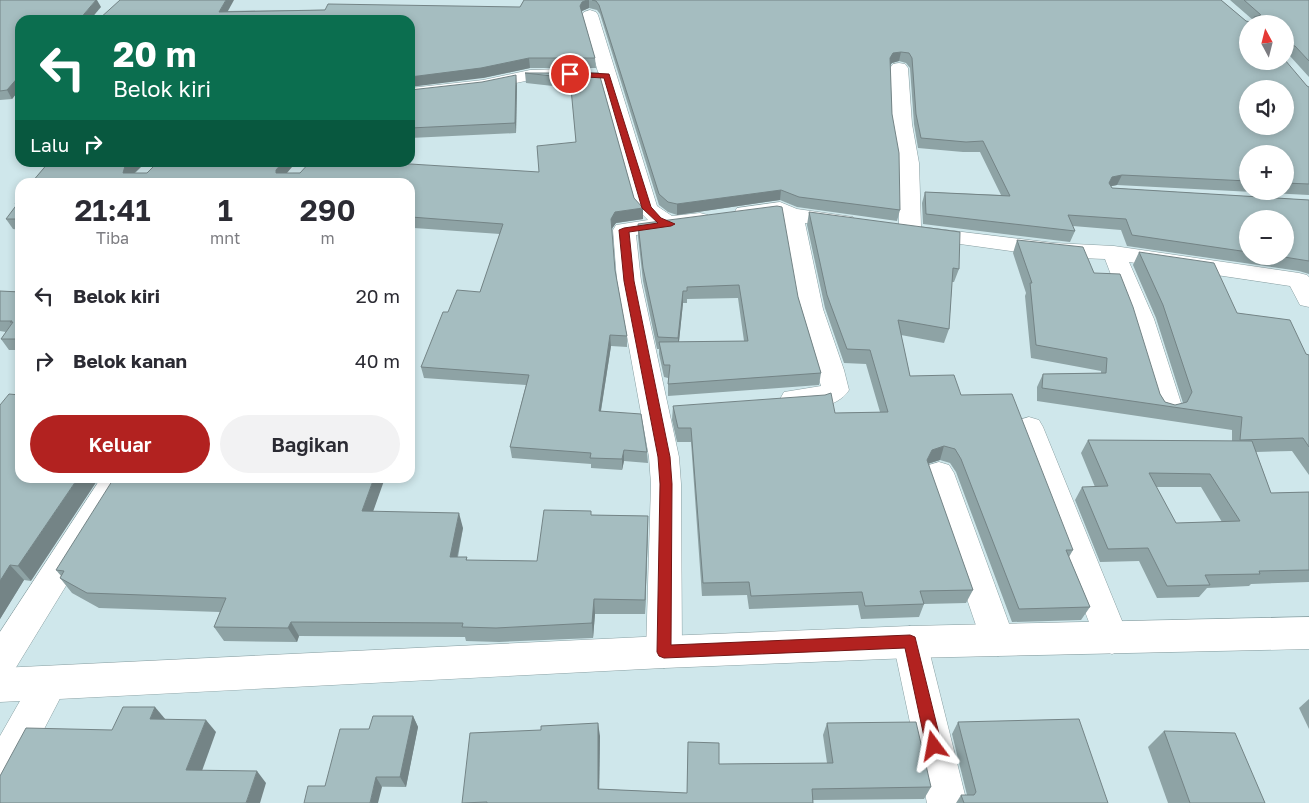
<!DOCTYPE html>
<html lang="id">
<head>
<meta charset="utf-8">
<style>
	body { margin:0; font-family:"Golos Text",sans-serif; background:#f2f2f3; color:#2b2b33; height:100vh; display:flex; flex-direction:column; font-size:19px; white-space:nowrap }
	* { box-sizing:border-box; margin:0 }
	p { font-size:16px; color:#7c7c81 }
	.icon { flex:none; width:28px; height:28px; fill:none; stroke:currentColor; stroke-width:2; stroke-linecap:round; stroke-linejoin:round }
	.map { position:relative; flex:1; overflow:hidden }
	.sheet { position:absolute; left:15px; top:178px; width:400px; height:305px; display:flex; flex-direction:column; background:#fff; border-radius:15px; box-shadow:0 2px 8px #0003 }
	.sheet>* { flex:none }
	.guide { position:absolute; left:15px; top:15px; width:400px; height:152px; border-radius:15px; box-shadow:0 2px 8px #0003; background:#0b6e4f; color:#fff; overflow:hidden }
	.needle { width:32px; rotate:353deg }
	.fabs { position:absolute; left:1239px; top:15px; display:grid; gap:10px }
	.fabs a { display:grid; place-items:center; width:55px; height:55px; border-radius:50%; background:#fff; box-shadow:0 2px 8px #0003; font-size:25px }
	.pin { position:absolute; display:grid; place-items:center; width:42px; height:42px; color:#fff; margin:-21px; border:2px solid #fff; border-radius:50%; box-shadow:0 1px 5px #0007 }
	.me { position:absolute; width:55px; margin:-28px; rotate:347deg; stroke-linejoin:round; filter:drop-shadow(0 0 4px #0008) }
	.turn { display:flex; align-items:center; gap:18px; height:105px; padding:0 15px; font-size:22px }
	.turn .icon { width:65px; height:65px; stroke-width:2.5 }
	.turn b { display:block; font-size:35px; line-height:42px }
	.then { display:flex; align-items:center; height:48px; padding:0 15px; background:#0003; gap:10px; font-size:19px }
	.eta { display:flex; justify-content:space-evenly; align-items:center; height:85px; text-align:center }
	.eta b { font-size:30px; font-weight:600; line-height:35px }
	.action { display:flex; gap:10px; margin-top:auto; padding:10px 15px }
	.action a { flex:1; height:58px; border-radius:30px; background:#b22220; color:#fff; font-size:20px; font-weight:600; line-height:58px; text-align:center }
	.action a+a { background:#f2f2f3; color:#2b2b33 }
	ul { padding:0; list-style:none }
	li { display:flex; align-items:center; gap:15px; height:65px; padding:0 15px }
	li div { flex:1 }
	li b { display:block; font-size:19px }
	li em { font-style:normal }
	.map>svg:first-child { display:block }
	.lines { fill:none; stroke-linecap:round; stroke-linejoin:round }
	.minor-casing { stroke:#889fa2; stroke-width:1 }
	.tertiary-casing { stroke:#889fa2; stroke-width:1 }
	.minor { fill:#fff; fill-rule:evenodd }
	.tertiary { fill:#fff; fill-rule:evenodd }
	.wall { fill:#8ea3a5; fill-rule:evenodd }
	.shaded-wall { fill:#748486 }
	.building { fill:#a5bdc0; stroke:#748486; fill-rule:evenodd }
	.route { fill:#b22220; stroke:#741615 }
</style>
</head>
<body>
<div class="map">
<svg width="1309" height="803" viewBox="0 0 1309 803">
	<rect width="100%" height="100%" fill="#cfe7eb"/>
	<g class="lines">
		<g class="minor-casing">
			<g id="minor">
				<path d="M590,10L596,12L598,15L657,206L672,216L700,213L708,215L711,220L708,225L700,227L636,235L641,281L679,457L681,484L682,652L676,663L664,668L652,663L646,652L651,484L649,457L617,281L613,230L616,225L648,220L636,208L582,15L584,12Z"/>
				<path d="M899,63L905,64L908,68L912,124L919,163L921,227L1054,243L1114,246L1299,273L1307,275L1309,277V307L1300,305L1290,286L1129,262L1154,319L1182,406L1178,413L1168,416L1158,413L1154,406L1128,319L1105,259L1054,257L902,236L899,231V163L892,124L890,68L893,64Z"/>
				<path d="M563,69L569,70L572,74L569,78L530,80L483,90L410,98V88L483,80L530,70Z"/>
				<path d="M780,202L797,209L853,217L856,222L853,227L845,229L805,223L823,309L844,370L849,390C837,409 804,412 784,406L780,399L784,392L821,386L798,309L782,218C769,212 751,221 737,218L734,213L737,208Z"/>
				<path d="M1029,417L1039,420L1043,427L1129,638L1124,649L1112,654L1100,649L1095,638L1015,427L1019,420Z"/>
				<path d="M939,462L949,465L954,473L1015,640L1010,651L998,656L986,651L981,640L924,473L929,465Z"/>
				<path d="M101,478H132L12,674L0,678V632Z"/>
				<path d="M910,626L922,631L927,642L967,803H927L893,642L898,631Z"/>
				<path d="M50,666L63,671L68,683L14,787L0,792V736L37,671Z"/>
			</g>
		</g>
		<g class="tertiary-casing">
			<path id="tertiary" d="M1309,617V649L910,658L664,668L0,702V668L664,636L910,626Z"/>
		</g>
		<use href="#minor" class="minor"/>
		<use href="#tertiary" class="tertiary"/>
	</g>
	<g class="wall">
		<path d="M0,0L101,7L20,20V89L12,99L0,100Z"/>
		<path d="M524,0H1221L1246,21L1251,23L1253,20L1230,0H1309V77L1290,56L1285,55V56V24H1248L1307,86L1309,87V195L1117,185L1111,186L1112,188L1309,200V274L1299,271L1127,246L1121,230L1073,226L1075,231L1070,242L923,224L922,203L925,192L1001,195L980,152H963L918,148L914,124L910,68L906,63L899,61L892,63L890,65L892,114L900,210L897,221L797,207L780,200L677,215L668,212L659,205L600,14L597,10L589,8L582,11V13L595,58L596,68H530L483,78L410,20H100L99,19L228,11L520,7ZM1248,154H1285V191H1248ZM1248,219L1285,256H1248Z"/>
		<path d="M525,73H599L634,198L643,219L616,223L611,230L615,270L627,336V347L611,346L601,411L647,452L648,463L624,461L622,470L591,468V464L512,458L510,447L526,385L424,378L421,367L448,312L480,292L500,234L414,228L410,235V182H32L49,162H146L135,173H147L158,162H296L287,173L539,172L576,142L571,88L526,83Z"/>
		<path d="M517,85L516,133L410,138V90Z"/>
		<path d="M809,212L959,269L954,282H952L949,329L944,343L901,335L910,376L961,395L1073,550L1069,557L1090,607L1081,620L1012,622L956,472L950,463L940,460L928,464L973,590L966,603L924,604L919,617L861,619L858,605L749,609L747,595L702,596L691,442H677L672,420L673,406L835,413L880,412L866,364L844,363L825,308L807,225Z"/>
		<path d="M6,219H20V230L13,229Z"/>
		<path d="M638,224L798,297L821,373L819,385L668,396V378L664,377L659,354V349H657L643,281L638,237ZM738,298L744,341L679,342L683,303H687V299Z"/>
		<path d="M1017,240L1094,273L1160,394L1165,402L1175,405L1183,403L1156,318L1133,265L1139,252L1237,313L1306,354L1309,355V475L1292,451L1256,452L1271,493L1309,492V582L1251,584L1249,586L1207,588L1199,597L1157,598L1139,561L1100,562L1075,500L1082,487H1095L1081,453L1088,440L1232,441V430L1037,401V387L1043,374L1101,373V371L1031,358L1025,296L1026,293L1013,253ZM1156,487H1201L1222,522L1176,523Z"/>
		<path d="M0,291L20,292V350H9L1,339L6,332L0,331Z"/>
		<path d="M0,405L31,581L24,580L0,619Z"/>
		<path d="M373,511L463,528L458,557H467V560L537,561L591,515L648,516L645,614H595L593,638L499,642L466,641L465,637L299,636L297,642L224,641L214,627L220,612L99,608L72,593L60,578L61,576L56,570Z"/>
		<path d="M1309,699V729L1299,708Z"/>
		<path d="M413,716L418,727L406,787L325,786L369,729Z"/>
		<path d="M958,722L1108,803H956L961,795H967L952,734Z"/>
		<path d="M827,723L931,787L924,799L813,800V803H462L541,730L600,736L599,789L687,793L688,742L719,764L827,763L823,735Z"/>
		<path d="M1164,731L1265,803H1168L1148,747Z"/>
	</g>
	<g class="shaded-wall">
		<path d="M96,0H97L101,7L90,20H79Z"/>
		<path d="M226,0H234L223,20L219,12Z"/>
		<path d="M587,0H589V8L582,11L580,16V6L582,2Z"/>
		<path d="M901,52L899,61L892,63L888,68L890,58L893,53Z"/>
		<path d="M529,58L530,68L483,78L410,87V77Z"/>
		<path d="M20,75V89L12,99L7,90Z"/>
		<path d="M516,75L517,85L516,133L515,123Z"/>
		<path d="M130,162H146L130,177L123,173L125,166Z"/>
		<path d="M283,162H296L280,181L276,173V170Z"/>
		<path d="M1122,175L1117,185L1107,187L1112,177Z"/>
		<path d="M781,190L780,200L677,215V204Z"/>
		<path d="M643,208V219L616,223L611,230V219L615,212Z"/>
		<path d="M411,217L414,228L410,235V220Z"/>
		<path d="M683,291V303L678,350V338Z"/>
		<path d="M610,335L611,346L599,422V411Z"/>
		<path d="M410,374L415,389L410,403Z"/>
		<path d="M944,446L940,460L927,464V460L932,450Z"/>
		<path d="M624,450V461L622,470V459Z"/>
		<path d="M78,478H99L31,581L18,566Z"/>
		<path d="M374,478H385L368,526L362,511Z"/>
		<path d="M459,513L463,528L454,572L450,557Z"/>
		<path d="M648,516V531L645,614V600Z"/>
		<path d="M10,565L24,580L0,619V581Z"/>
		<path d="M594,599L595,614L593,638L592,623Z"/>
		<path d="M291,622L299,636L297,642L288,628Z"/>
		<path d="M155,707L166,720L150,719Z"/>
		<path d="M413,716L418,727L406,787L400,777Z"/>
		<path d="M206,720L216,732L198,782L186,770Z"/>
		<path d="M598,723L600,736L599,800L598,789Z"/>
		<path d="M257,771L266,783L260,803H246Z"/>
		<path d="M376,777L382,787L378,803H370Z"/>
	</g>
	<g class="building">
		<path d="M0,0H96L79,20H20V75L7,90L0,91Z"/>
		<path d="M120,0H226L219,12L325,10L328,4L520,7L524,0H587L582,2L580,6L595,58H529L481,68L410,77V20H153L155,18L99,19Z"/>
		<path d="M592,0H1221L1246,21L1254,23V17L1261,15L1244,0H1309V61L1295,46L1289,45L1288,50H1285V24H1248V61H1285V60L1307,86L1309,87V184L1285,183V154H1248V181L1122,175L1112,177L1109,183L1112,188L1309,200V261L1278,256H1285V219H1248V252L1132,235L1126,219L1068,215L1075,231L926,214L925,192L1010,196L983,141L966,142L921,138L916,114L912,58L909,53L901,52L893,53L890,58L892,114L899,153L900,210L799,197L781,190L677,204L668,202L659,194L599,5L596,1ZM1248,89H1285V126H1248Z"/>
		<path d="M525,73H599L634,198L643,208L615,212L611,219L615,270L627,336L610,335L599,411L641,414L647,452L624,450L622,459L590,458L591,453L510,447L529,375L421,367L443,312H448L457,290L480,292L503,224L411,217L410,220V182H32L49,162H130L125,166L123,173H147L158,162H283L276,170V173H300L310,162H378L539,172L537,146L576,142L570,78Z"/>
		<path d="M516,75L515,123L410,128V90L482,82Z"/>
		<path d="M20,197V219H6L18,203L15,204Z"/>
		<path d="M777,206L782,207L798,297L821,373L668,384L670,365H664L659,342L748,341L739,285L687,287V291H683L678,338L658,337L643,268L638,224Z"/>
		<path d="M809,212L960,232L959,269L953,268L949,329L898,320L910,376L954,375L961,395L1012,394L1073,550H1066L1090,607L1019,609L961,459L955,449L944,446L932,450L927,460L973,590L920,591L924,604L865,606L862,592L751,596L749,582L703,583L691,428H678L673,406L825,395L831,393L835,413L888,412L870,350L847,349L827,295Z"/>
		<path d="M1017,240L1083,247L1094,273L1120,274L1133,307L1160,394L1165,402L1175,405L1187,402L1192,392L1163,305L1139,252L1214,263L1237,313L1290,320L1306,354L1309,355V447L1303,438L1240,440L1242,417L1042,388L1043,374L1106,373L1107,358L1036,345L1030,283H1032Z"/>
		<path d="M0,291L20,292V339H1L13,322H10L12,321H0Z"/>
		<path d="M9,394L20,395V478H78L18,566L10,565L0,581V405Z"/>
		<path d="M1088,440L1252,441L1271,493L1309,492V570L1259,571L1260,574L1205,575L1210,585L1167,586L1148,548L1108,549L1082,487L1108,486ZM1149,473L1210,474L1240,521L1176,523Z"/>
		<path d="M114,478H374L362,511L459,513L450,557H467L466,560L537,561L544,510L591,511V515L648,516L645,600L594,599L592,623L496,628L462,627L463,623L291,622L288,628L214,627L226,598L87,593L60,578L64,571L56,570Z"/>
		<path d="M123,707H155L150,719L206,720L186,770L257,771L246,803H0V776L26,728L112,730Z"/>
		<path d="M373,716H413L400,777H376L370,803H304L308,786H325L340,729H369Z"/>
		<path d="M1079,719L1108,803H964L961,795H974L976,792L958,722Z"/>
		<path d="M916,722L931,787L812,789L813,803H487V802L462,803L470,733L541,730V726L598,723V789L687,793L688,742L719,743V764L833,763L827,723Z"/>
		<path d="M1164,731L1235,733L1265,803H1190Z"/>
	</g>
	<path class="route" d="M570,72L609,74L651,207L661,218L675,224L671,226L629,232L634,281L670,457L672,484L671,645L910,635L915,637L942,746L939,752L934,754L928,752L926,746L905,648L664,658L659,656L657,652L660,484L658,457L624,281L619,230L624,228L658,223L642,208L604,78L567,76L566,74Z"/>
</svg>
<div class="fabs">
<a><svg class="needle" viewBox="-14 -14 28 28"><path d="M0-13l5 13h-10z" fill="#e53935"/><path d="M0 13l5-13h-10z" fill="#7c7c81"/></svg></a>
<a><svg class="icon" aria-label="sound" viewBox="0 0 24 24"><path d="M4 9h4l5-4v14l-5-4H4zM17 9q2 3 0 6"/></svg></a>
<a>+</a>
<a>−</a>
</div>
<div class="pin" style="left:570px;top:74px;background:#d93025"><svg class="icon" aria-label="arrive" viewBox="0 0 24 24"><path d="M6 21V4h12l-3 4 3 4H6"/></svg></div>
<svg class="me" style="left:934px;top:746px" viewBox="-20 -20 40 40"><path d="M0-17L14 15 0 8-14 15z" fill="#b22220" stroke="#fff" stroke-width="4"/></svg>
<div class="guide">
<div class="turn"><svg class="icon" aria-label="left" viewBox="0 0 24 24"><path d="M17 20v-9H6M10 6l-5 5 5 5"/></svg><div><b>20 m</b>Belok kiri</div></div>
<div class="then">Lalu<svg class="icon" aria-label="right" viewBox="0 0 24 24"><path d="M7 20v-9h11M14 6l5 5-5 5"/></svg></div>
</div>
<section class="sheet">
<div class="eta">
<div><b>21:41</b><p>Tiba</p></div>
<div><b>1</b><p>mnt</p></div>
<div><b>290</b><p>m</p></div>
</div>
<ul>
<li><svg class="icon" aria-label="left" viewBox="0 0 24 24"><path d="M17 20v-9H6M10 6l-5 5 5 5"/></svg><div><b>Belok kiri</b></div><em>20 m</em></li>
<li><svg class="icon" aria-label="right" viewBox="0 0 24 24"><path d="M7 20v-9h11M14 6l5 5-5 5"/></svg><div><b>Belok kanan</b></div><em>40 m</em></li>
</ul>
<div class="action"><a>Keluar</a><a>Bagikan</a></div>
</section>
</div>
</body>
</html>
